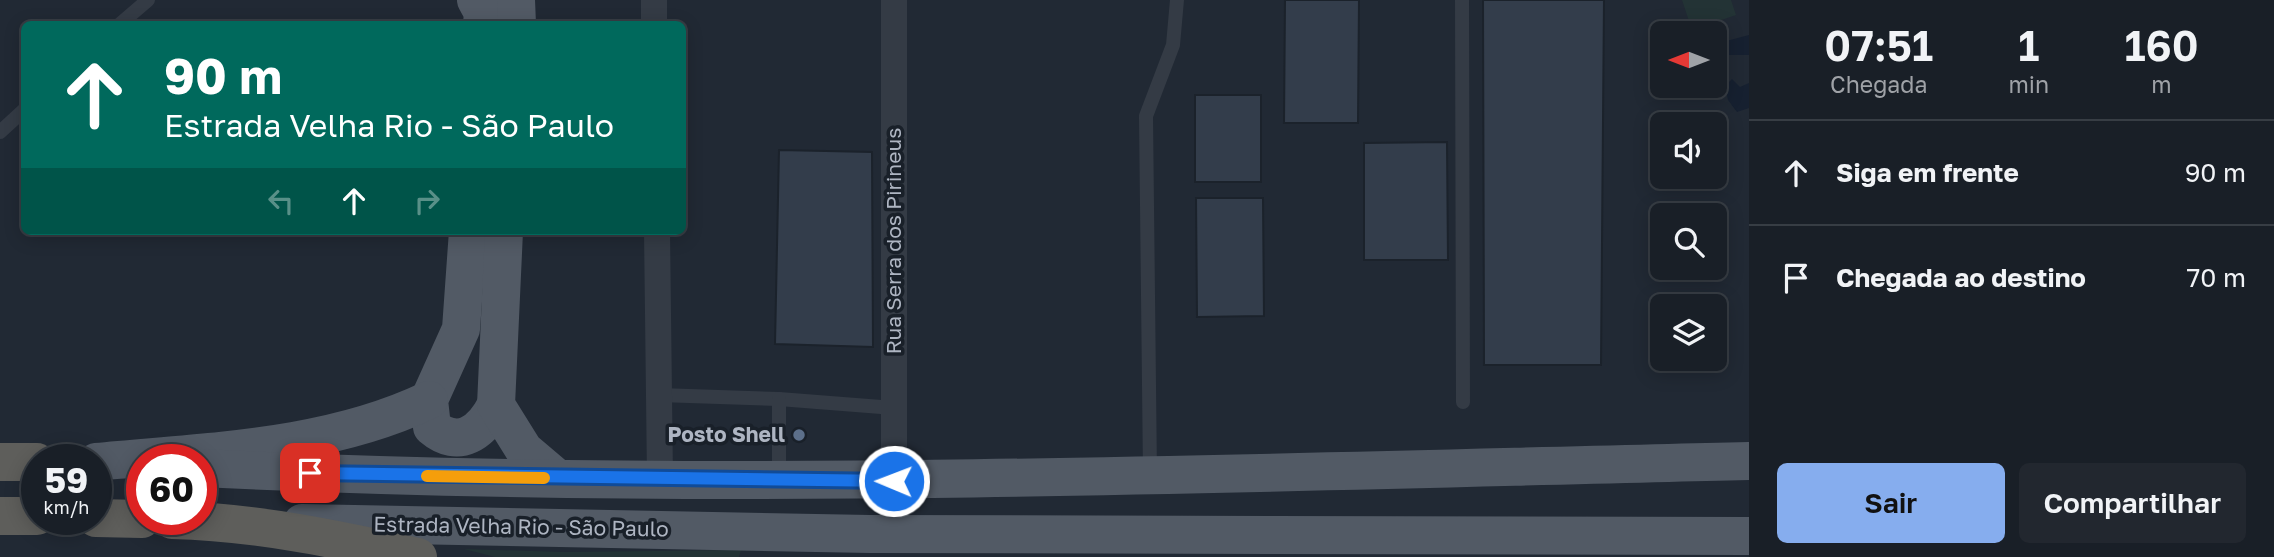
<!DOCTYPE html>
<html lang="pt">
<head>
<meta charset="utf-8">
<style>
	body { margin:0; font-family:"Golos Text",sans-serif; background:#22272f; color:#f1f3f6; height:100vh; display:flex; flex-direction:column; font-size:26px; white-space:nowrap }
	* { box-sizing:border-box; margin:0 }
	p { font-size:23px; color:#9fa2a7 }
	.icon { flex:none; width:38px; height:38px; fill:none; stroke:currentColor; stroke-width:2; stroke-linecap:round; stroke-linejoin:round }
	.map { position:relative; flex:1; overflow:hidden }
	.sheet { display:flex; flex-direction:column; background:#191f27; width:525px }
	.sheet>* { flex:none }
	.top-card { position:absolute; left:21px; top:21px; width:665px; height:214px; border-radius:10px; box-shadow:0 4px 18px #0003,0 0 0 2px #373d44; background:#00695c; color:#fff; overflow:hidden }
	.needle { width:46px; rotate:270deg }
	.buttons { position:absolute; left:1650px; top:21px; display:grid; gap:14px }
	.buttons a { display:grid; place-items:center; width:77px; height:77px; border-radius:10px; background:#191f27; box-shadow:0 4px 18px #0003,0 0 0 2px #373d44; font-size:35px }
	.speed { position:absolute; left:21px; top:444px; display:flex; gap:14px; font-size:35px; font-weight:700; text-align:center }
	.speed>* { display:grid; place-content:center; width:91px; height:91px; border-radius:50%; background:#191f27; box-shadow:0 4px 18px #0003,0 0 0 2px #373d44; line-height:1 }
	.speed small { font-size:18px; font-weight:400 }
	.speed .limit { border:10px solid #d22; background:#fff; color:#111 }
	.pin { position:absolute; display:grid; place-items:center; width:60px; height:60px; color:#fff; margin:-30px; border-radius:14px; box-shadow:0 4px 10px #0006 }
	.me { position:absolute; width:77px; margin:-38px; rotate:271deg; stroke-linejoin:round; filter:drop-shadow(0 0 5px #0008) }
	.turn { display:flex; align-items:center; gap:24px; height:147px; padding:0 28px; font-size:32px }
	.turn .icon { width:91px; height:91px; stroke-width:2.5 }
	.turn b { display:block; font-size:49px; line-height:60px }
	.lanes { display:flex; align-items:center; height:66px; padding:0 28px; background:#0003; justify-content:center; gap:35px; direction:ltr }
	.lanes .off { opacity:.35 }
	.eta { display:flex; justify-content:space-evenly; align-items:center; height:119px; text-align:center }
	.eta b { font-size:42px; font-weight:600; line-height:49px }
	.cta { display:flex; gap:14px; margin-top:auto; padding:14px 28px }
	.cta a { flex:1; height:80px; border-radius:10px; background:#86adee; color:#111; font-size:28px; font-weight:600; line-height:80px; text-align:center }
	.cta a+a { background:#22272f; color:#f1f3f6 }
	ul { padding:0; list-style:none }
	li { display:flex; align-items:center; gap:21px; height:105px; padding:0 28px; border-top:2px solid #373d44 }
	li div { flex:1 }
	li b { display:block; font-size:26px }
	li em { font-style:normal }
	main { display:flex; flex:1; min-height:0 }
	.map>svg:first-child { display:block }
	.green { fill:#233335 }
	.water { fill:#162030 }
	.building { fill:#333d4b; stroke:#1b222b; stroke-width:2 }
	.lines { fill:none; stroke-linecap:round; stroke-linejoin:round }
	.service { stroke:#343b45; stroke-width:14 }
	.minor { stroke:#343b45; stroke-width:26 }
	.primary { stroke:#525a65; stroke-width:38 }
	.trunk { stroke:#5e5e5b; stroke-width:38 }
	.route-casing { stroke:#114b97; stroke-width:18 }
	.route { stroke:#1a73e8; stroke-width:12 }
	.slow { stroke:#f59e0b; stroke-width:12 }
	.service-dot { fill:#5c6f8a; stroke:#192029; stroke-width:2.5 }
	.labels { text-anchor:middle; stroke-width:7; stroke-linejoin:round; paint-order:stroke }
	.street-label { font-size:21px; fill:#aeb5c2; stroke:#192029 }
	.poi-label { font-size:21px; font-weight:bold; fill:#aeb5c2; stroke:#192029; text-anchor:end }
</style>
</head>
<body>
<main>
<div class="map">
<svg width="1749" height="557" viewBox="0 0 1749 557">
	<rect width="100%" height="100%" fill="#212934"/>
	<g class="green">
		<path d="M1682,0H1731L1736,15L1692,30Z"/>
		<path d="M464,549L563,552L741,550L739,557H495Z"/>
	</g>
	<g class="water">
		<path d="M1749,35V55H1718L1715,44Z"/>
		<path d="M1732,79L1740,87L1749,83V108L1737,112L1728,100L1725,86Z"/>
	</g>
	<g class="building">
		<path d="M1285,0H1359L1358,123H1284Z"/>
		<path d="M1483,0H1604L1601,365H1484Z"/>
		<rect x="1195" y="95" width="66" height="87"/>
		<path d="M1447,142L1448,260H1364V143Z"/>
		<path d="M779,150L872,152L873,347L775,344Z"/>
		<path d="M1196,198H1263L1264,316L1197,317Z"/>
	</g>
	<g class="lines">
		<g class="service">
			<path d="M1462,0L1463,402"/>
			<path d="M120,24L148,0"/>
			<path d="M0,132L24,110"/>
			<path d="M659,395L779,399L894,408"/>
			<path d="M779,399V479"/>
			<path d="M1150,474L1146,116L1173,45L1177,0"/>
		</g>
		<g class="minor">
			<path d="M654,0V24"/>
			<path d="M657,231L660,478"/>
			<path d="M894,481V0"/>
		</g>
		<g class="primary">
			<path d="M476,0L483,13L482,24"/>
			<path d="M516,0L517,24"/>
			<path d="M468,231L461,329L429,400L432,427C459,450 482,432 496,405"/>
			<path d="M504,231L496,405L524,450L557,478"/>
			<path d="M96,462C209,451 326,449 429,400"/>
			<path d="M201,468C717,493 1233,473 1749,461"/>
			<path d="M302,523L870,534L1749,536"/>
		</g>
		<g class="trunk">
			<path d="M0,462H37"/>
			<path d="M0,516H37"/>
			<path d="M96,518L142,519"/>
			<path d="M172,520C255,522 336,539 418,557"/>
		</g>
	</g>
	<g class="lines">
		<g class="route-casing">
			<path id="route" d="M310,473L894,481"/>
		</g>
		<use href="#route" class="route"/>
		<path class="slow" d="M427,476L544,478"/>
	</g>
	<circle class="service-dot" cx="799" cy="435" r="7"/>
	<g class="labels">
		<g class="street-label">
			<text transform="translate(894 241) rotate(-90)" y="7">Rua Serra dos Pirineus</text>
			<text transform="translate(521 527) rotate(1)" y="7">Estrada Velha Rio - São Paulo</text>
		</g>
		<g class="poi-label">
			<text x="785" y="442">Posto Shell</text>
		</g>
	</g>
</svg>
<div class="buttons">
<a><svg class="needle" viewBox="-14 -14 28 28"><path d="M0-13l5 13h-10z" fill="#e53935"/><path d="M0 13l5-13h-10z" fill="#9fa2a7"/></svg></a>
<a><svg class="icon" aria-label="sound" viewBox="0 0 24 24"><path d="M4 9h4l5-4v14l-5-4H4zM17 9q2 3 0 6"/></svg></a>
<a><svg class="icon" aria-label="search" viewBox="0 0 24 24"><circle cx="10" cy="10" r="6"/><path d="M15 15l6 6"/></svg></a>
<a><svg class="icon" aria-label="layers" viewBox="0 0 24 24"><path d="M12 4l9 5-9 5-9-5zM3 14l9 5 9-5"/></svg></a>
</div>
<div class="speed"><div>59<small>km/h</small></div><div class="limit">60</div></div>
<div class="pin" style="left:310px;top:473px;background:#d93025"><svg class="icon" aria-label="arrive" viewBox="0 0 24 24"><path d="M6 21V4h12l-3 4 3 4H6"/></svg></div>
<svg class="me" style="left:894px;top:481px" viewBox="-20 -20 40 40"><circle r="17" fill="#1a73e8" stroke="#fff" stroke-width="3"/><path d="M0-11L8 9 0 5-8 9z" fill="#fff"/></svg>
<div class="top-card">
<div class="turn"><svg class="icon" aria-label="ahead" viewBox="0 0 24 24"><path d="M12 20V5M6 11l6-6 6 6"/></svg><div><b>90 m</b>Estrada Velha Rio - São Paulo</div></div>
<div class="lanes"><svg class="icon off" aria-label="left" viewBox="0 0 24 24"><path d="M17 20v-9H6M10 6l-5 5 5 5"/></svg><svg class="icon" aria-label="ahead" viewBox="0 0 24 24"><path d="M12 20V5M6 11l6-6 6 6"/></svg><svg class="icon off" aria-label="right" viewBox="0 0 24 24"><path d="M7 20v-9h11M14 6l5 5-5 5"/></svg></div>
</div>
</div>
<section class="sheet">
<div class="eta">
<div><b>07:51</b><p>Chegada</p></div>
<div><b>1</b><p>min</p></div>
<div><b>160</b><p>m</p></div>
</div>
<ul>
<li><svg class="icon" aria-label="ahead" viewBox="0 0 24 24"><path d="M12 20V5M6 11l6-6 6 6"/></svg><div><b>Siga em frente</b></div><em>90 m</em></li>
<li><svg class="icon" aria-label="arrive" viewBox="0 0 24 24"><path d="M6 21V4h12l-3 4 3 4H6"/></svg><div><b>Chegada ao destino</b></div><em>70 m</em></li>
</ul>
<div class="cta"><a>Sair</a><a>Compartilhar</a></div>
</section>
</main>
</body>
</html>
